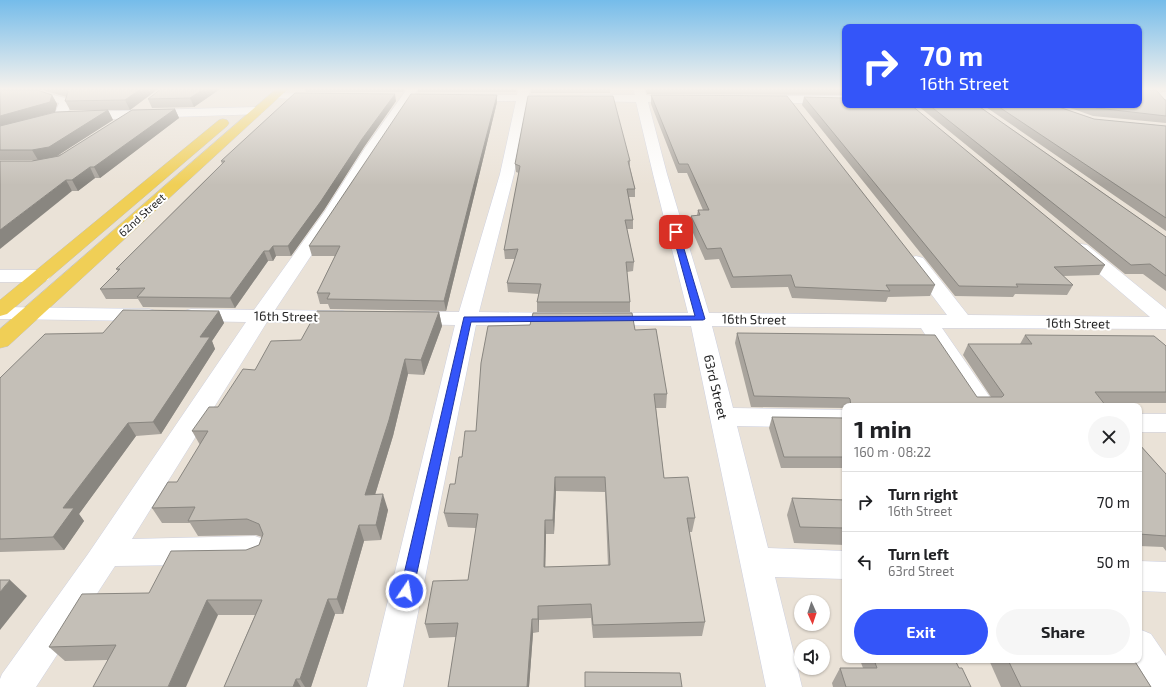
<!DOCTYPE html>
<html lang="en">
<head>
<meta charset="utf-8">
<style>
	body { margin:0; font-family:"Exo 2",sans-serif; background:#f6f6f6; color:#202124; height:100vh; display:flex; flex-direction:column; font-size:15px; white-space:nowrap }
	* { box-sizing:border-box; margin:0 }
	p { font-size:13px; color:#757577 }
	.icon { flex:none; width:22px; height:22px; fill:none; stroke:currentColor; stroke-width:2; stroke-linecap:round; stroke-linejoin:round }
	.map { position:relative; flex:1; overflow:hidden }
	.details { position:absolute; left:842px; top:403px; width:300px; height:260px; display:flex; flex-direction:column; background:#fff; border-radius:8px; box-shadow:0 1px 3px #0004 }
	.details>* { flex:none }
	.banner { position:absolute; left:842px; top:24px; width:300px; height:84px; border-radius:8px; box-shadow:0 1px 3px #0004; background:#3455f9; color:#fff; overflow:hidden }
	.needle { width:26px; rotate:177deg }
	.controls { position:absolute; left:794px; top:595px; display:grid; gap:8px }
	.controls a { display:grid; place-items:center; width:36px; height:36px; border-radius:50%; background:#fff; box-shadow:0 1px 3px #0004; font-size:20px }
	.pin { position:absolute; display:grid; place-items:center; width:34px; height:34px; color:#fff; margin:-17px; border-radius:8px; box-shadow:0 2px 6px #0006 }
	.me { position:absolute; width:44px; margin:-22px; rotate:12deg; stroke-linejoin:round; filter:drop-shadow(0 0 3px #0008) }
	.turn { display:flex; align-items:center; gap:14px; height:84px; padding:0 12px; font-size:18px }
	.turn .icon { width:52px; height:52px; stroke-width:2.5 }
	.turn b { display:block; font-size:28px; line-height:34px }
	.round { display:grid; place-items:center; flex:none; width:42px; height:42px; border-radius:21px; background:#f6f6f6 }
	.headline { display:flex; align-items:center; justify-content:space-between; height:68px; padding:0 12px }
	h1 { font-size:24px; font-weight:700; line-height:30px }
	.button { display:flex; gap:8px; margin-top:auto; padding:8px 12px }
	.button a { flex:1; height:46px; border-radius:24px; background:#3455f9; color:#fff; font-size:16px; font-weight:700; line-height:46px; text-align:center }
	.button a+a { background:#f6f6f6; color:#202124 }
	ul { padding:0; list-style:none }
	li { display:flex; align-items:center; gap:12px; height:60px; padding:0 12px; border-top:1px solid #e0e0e0 }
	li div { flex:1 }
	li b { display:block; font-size:15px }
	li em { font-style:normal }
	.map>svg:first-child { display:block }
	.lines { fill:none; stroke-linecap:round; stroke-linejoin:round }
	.minor-casing { stroke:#cdd0e0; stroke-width:1 }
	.major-casing { stroke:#c2c2c2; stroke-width:1 }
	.minor { fill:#fff; fill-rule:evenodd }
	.major { fill:#f0cf56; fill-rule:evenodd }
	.wall { fill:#a9a49d; fill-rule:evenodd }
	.shaded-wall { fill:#898680 }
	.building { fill:#c4bfb7; stroke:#898680; fill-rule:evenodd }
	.route { fill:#3455f9; stroke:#2237a2 }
	.labels { text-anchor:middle; stroke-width:4; stroke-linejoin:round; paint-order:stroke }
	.far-street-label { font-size:11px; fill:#262626; stroke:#fff }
	.street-label { font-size:13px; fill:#262626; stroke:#fff }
</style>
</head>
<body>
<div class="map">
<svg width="1166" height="687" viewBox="0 0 1166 687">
	<rect width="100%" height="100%" fill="#eae2d7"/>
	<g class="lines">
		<g class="minor-casing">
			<g id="minor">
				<path d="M407,89H418L379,148L340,212L275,310L343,311L350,313L353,317L350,321L343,323L267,322L132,539L255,536L266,540L270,550L266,560L255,564L115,566L36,687H0V679L2,674L88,554L246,322L191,321L184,319L181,315L184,311L191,309L254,310L325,211L365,148Z"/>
				<path d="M518,89H530L529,95L540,96L542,98L540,100L527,101L514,174L479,312L561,313L568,315L571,319L568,323L561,325H476L403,687H367L455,325L411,324L404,322L401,318L404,314L411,312H459L500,174L516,101H468L464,100L462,98L464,96L468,95H517Z"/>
				<path d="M633,89H645L646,95L660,97L662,99L660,101L648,102L667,174L709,313L947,315L907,262L909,258L916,256L923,258L968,315L1150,317L1075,253L1072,249L1075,245L1081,244L1087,245L1166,309V329L942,328L996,406H971L921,328L712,326L733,408L845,410V428L737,426L768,548L845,551V579L775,577L802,687H766L691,326L603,325L596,323L593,319L596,315L603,313H688L653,174L636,102L584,101L580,100L578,98L580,96L584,95H635Z"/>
				<path d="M0,92H42L69,99L71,101L68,113L64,119H56L54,116L59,103L42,98H0Z"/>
				<path d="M1166,92V107L1162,106L1154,97L1156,93Z"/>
				<path d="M275,93L322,94L326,95L328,97L326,99L322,100L271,98L269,96L271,94Z"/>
				<path d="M760,96H845V104L756,102L754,100L756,98Z"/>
				<path d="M257,107L261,108L263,111L261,114L81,120L77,119L75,116L77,113L81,112Z"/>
				<path d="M0,270H41L48,272L51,276L48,280L41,282H0Z"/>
				<path d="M0,307L149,309L156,311L159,315L156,319L149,321L0,319Z"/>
				<rect x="1139" y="414" width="27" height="18"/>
				<path d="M1139,561L1166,562V592L1139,591Z"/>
				<path d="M1139,629L1151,634L1166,656V687H1144L1128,660H1139Z"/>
			</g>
		</g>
		<g class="major-casing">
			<g id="major">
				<path d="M276,89H288L8,346L0,348V329Z"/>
				<path d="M223,119L227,120L229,123L227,126L7,314L0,316V300L219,120Z"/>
			</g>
		</g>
		<use href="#minor" class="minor"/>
		<use href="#major" class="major"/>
	</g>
	<g class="wall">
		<path d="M0,89H158L130,110H70L65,101L67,97L42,90L37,91L52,95L57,104L55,112L36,117L108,110L113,120L56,156L175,109L179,118L100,178H95L78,191H72L32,161L34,160H0Z"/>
		<path d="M220,89L194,107L152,108L148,99Z"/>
		<path d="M305,89H405L403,92H306Z"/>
		<path d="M418,89H517L516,92H418Z"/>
		<path d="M530,89H610V93H531Z"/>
		<path d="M645,89H845V95L647,94Z"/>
		<path d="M497,95V102L446,311L330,309L328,304H320L317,293L335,256H312L309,246Z"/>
		<path d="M651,95L935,285L930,296L888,297L886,302L792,298L788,287L731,288L719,259L705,260L690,226L691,216L697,215L698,210H703L687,173H678L651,104Z"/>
		<path d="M804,97L1105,265L1099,275L1063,276L1073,285L1067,295L1015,294L1013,297L955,296L802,105Z"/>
		<path d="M1165,100H1166V123L1093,116L1062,105H1139Z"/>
		<path d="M396,101L364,147L324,210L291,256H276L273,261H268L235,308L143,307L138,299H106L100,289L118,271L116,269L222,164L221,161Z"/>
		<path d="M917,105H977L1166,237V291L1143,274H1125Z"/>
		<path d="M983,105H1053L1094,119L1166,126V231Z"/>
		<path d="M630,161V167L635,189V197H629L633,220V229H627L634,262L633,271L627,272L630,302V312H537V302L539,294L508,292L507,283L515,259H505L504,250L519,173L516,172L515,164Z"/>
		<path d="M219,311L224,323L212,341L215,349L161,434L136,436L79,514L84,521L64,550L0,552V378L103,333Z"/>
		<path d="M439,312L442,326L424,375L408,374L393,436L375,495L388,510L381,540L364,541L343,614H335L311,687H224L255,615H218L108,660L65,661L49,647L149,593L259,545L262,537L256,535L198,536L190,523H162L152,508L177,482L200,445L192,431L218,407L255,370L301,340Z"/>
		<path d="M530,325L635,330L667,394L666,408H656L664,478L695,518L692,532H689L705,622L702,636L593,638L591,618L539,620V632L533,633L529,687H448L456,637L429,638L425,624L468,580L476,528L448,527L444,513L455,484L462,457ZM556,491L605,492L608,566L545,567L546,534H554Z"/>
		<path d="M737,333L977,397H991L963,355L968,344H1020L1025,335L1165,345L1166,346V403H1104L1106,406H845V408L751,407L735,343Z"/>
		<path d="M772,417L845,418V468H781L769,428Z"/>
		<path d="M1139,444L1166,474V551L1163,547L1139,546Z"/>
		<path d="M792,498L845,500V545L794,543L787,515Z"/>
		<path d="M860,660H955L959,668L971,687H833L832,683L840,668H863Z"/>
		<path d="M989,660H1134L1151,687H1001Z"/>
	</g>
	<g class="shaded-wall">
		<path d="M141,89H158L130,110L125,100Z"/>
		<path d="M204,89H220L194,107L190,98Z"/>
		<path d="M395,94L396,101L364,147L324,210L291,256L288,246L362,139Z"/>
		<path d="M52,95L57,104L55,112L0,127V116Z"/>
		<path d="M497,95V102L446,311L444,301Z"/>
		<path d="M175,109L179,118L100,178L94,167Z"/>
		<path d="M108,110L113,120L54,158L38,160L32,150Z"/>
		<path d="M90,167L95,178L78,191L72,180Z"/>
		<path d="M66,180L72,191L0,249V230Z"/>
		<path d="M273,246L276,256L273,261L269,251Z"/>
		<path d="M264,251L268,261L235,308L230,298Z"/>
		<path d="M219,311L224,323L212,341L215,349L161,434L153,422L200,337Z"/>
		<path d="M439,312L442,326L424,375L421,360Z"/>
		<path d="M405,359L408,374L393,436L370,511L365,495Z"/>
		<path d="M128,423L136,436L79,514L84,521L64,550L53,537L63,508Z"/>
		<path d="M555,477L556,491L554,534L553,520Z"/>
		<path d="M383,494L388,510L381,540L376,525Z"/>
		<path d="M545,520L546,534L545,581L544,567Z"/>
		<path d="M359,525L364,541L343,614L337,599Z"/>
		<path d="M10,580L27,596L0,630V592Z"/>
		<path d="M328,599L335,614L311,687H305L300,679Z"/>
		<path d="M207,600L218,615L186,687H168Z"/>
		<path d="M538,606L539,620V632L538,619Z"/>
		<path d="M532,619L533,633L529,687H527Z"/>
		<path d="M296,679L301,687H293Z"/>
	</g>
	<g class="building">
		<path d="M66,89H141L125,100L65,101L68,92Z"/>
		<path d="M161,89H204L190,98L148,99Z"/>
		<path d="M0,90H37L52,95L50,102L0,116Z"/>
		<path d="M1139,90H1156L1165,100H1166V116L1097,108L1087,105H1139Z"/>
		<path d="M295,93L395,94L362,139L321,201L288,246H273L269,251H264L230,298L137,297L145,288L100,289L120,269H116L225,161H221Z"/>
		<path d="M411,94L497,95L444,301L327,299L330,293H317L340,246H309Z"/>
		<path d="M651,95L787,96L935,285H886L890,291L795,287L791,275L733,277L721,248L707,249L691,216L700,215L698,210H709L688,164H679Z"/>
		<path d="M528,96H613L630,161H628L635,189H627L633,220H625L634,262H626L630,302H537L541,284L507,283L518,249L504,250L520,166L515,164Z"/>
		<path d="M804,97L845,98V105H911L1105,265L1054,267L1073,285L1016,284L1018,287L959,286Z"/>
		<path d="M929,105H977L1166,237V276L1150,264L1131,265Z"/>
		<path d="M996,105H1053L1094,119L1166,126V218Z"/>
		<path d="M175,109L94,167H90L72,180H66L0,230V161H32L59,156L132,110Z"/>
		<path d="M108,110L49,147L32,150H0V126L56,112Z"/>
		<path d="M123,310L219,311L200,337H210L153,422L128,423L63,508H74L53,537L0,539V378L45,334L103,333Z"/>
		<path d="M317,311L439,312L421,360L405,359L389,420L365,495L383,494L376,525H359L337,599H328L300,679H296L293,687H224L262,600H207L168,687H93L116,645L49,647L82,594L149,593L171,551L246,550L259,545L263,534L259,524L247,519L188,521L195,507L152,508L168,482H177L208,431H192L209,407H218L243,369L255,370L271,341L301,340Z"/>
		<path d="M533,313H632L635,330L656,329L667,394H654L664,478L688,477L695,518H687L705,622L593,625L591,604L538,606V619H532L527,687H448L458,623L425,624L433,581L468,580L478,514L444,513L450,484H455L459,457H462L465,431H476L481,363L488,326L530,325ZM555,477H605L610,565L544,567L545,520H553Z"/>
		<path d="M737,333L935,335L977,397H1002L1004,395L968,344H1032L1025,335L1154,336L1165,345L1166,346V392H1095L1106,406H851L850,399L849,398L754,396Z"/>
		<path d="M772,417L845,418V457H784Z"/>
		<path d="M1139,444L1166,474V536L1139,534Z"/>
		<path d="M792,498L845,500V528L800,527Z"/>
		<path d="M0,580H10L0,592Z"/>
		<path d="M874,660H955L959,668H962L971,687H846L840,668H877Z"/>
		<path d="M1008,660H1134L1151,687H1021Z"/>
		<path d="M585,672L680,673L682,687H585Z"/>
	</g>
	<linearGradient id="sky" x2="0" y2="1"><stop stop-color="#75bcea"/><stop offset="0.48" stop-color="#f6f2ed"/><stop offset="1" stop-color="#f6f2ed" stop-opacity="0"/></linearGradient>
	<rect width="1166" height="185" fill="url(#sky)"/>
	<path class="route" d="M676,229L679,232L705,319L703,320L471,322L413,591L411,595L406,597L402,595L400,591L464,317L695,316L672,232Z"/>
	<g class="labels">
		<g class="far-street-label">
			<text transform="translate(142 215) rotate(-42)" y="4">62nd Street</text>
		</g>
		<g class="street-label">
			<text transform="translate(286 316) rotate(1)" y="5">16th Street</text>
			<text transform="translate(754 319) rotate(1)" y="5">16th Street</text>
			<text transform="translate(1078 323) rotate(1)" y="5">16th Street</text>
			<text transform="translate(716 387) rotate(77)" y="5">63rd Street</text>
		</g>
	</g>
</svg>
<div class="controls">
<a><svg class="needle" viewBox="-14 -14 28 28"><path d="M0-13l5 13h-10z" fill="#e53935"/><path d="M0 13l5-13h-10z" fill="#757577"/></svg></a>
<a><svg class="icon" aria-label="sound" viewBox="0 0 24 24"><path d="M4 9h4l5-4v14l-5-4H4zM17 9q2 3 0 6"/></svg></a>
</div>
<div class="pin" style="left:676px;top:232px;background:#d93025"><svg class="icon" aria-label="arrive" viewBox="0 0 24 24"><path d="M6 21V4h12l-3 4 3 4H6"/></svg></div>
<svg class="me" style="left:406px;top:591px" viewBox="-20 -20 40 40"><circle r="17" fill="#3455f9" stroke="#fff" stroke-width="3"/><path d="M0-11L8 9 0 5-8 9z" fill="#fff"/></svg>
<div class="banner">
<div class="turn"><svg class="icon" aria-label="right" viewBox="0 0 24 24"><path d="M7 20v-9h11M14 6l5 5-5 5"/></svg><div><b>70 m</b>16th Street</div></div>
</div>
<section class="details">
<div class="headline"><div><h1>1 min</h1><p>160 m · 08:22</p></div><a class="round"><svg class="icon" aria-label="close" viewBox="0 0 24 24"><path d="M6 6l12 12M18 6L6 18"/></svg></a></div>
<ul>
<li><svg class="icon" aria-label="right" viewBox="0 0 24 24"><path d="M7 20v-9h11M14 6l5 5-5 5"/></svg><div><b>Turn right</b><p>16th Street</p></div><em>70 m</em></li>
<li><svg class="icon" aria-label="left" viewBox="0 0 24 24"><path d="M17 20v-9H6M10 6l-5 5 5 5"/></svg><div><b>Turn left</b><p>63rd Street</p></div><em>50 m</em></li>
</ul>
<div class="button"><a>Exit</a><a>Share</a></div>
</section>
</div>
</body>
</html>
